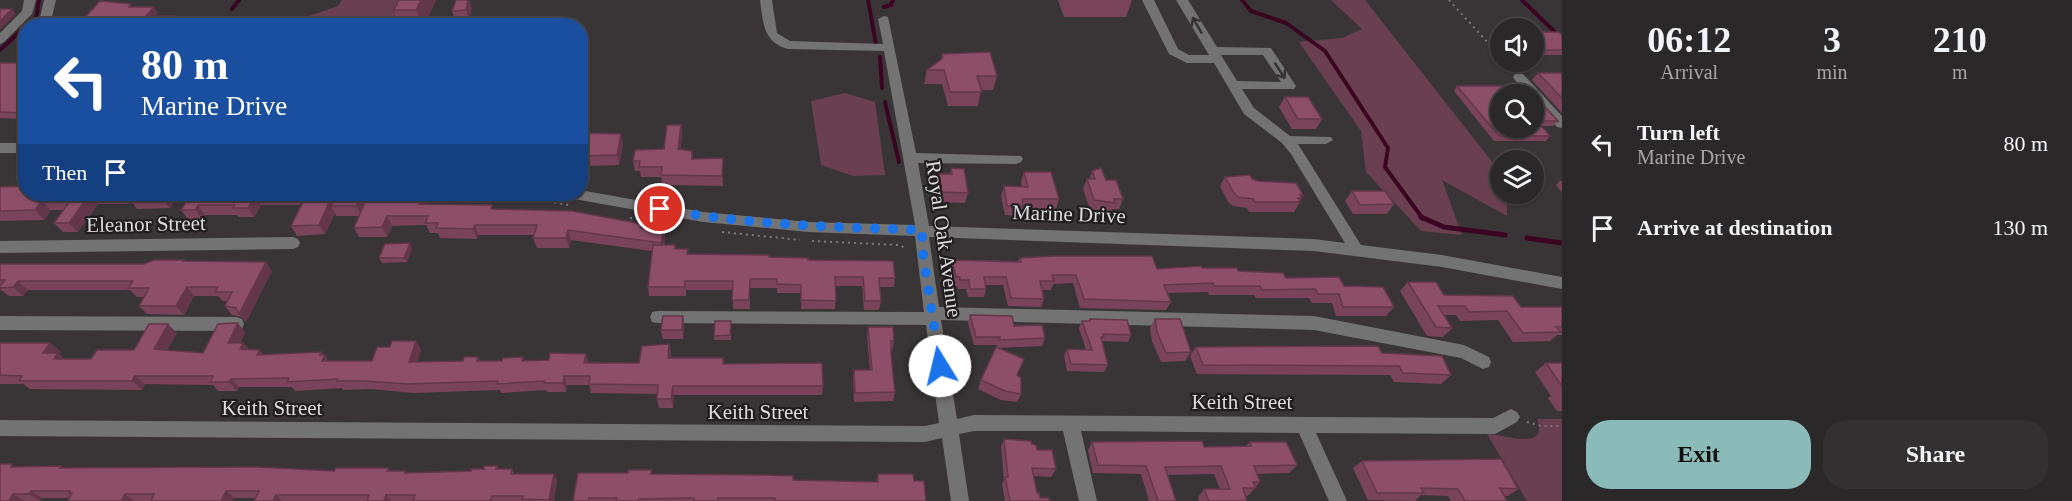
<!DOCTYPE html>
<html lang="en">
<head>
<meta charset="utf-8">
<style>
	body { margin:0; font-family:"Times New Roman",serif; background:#333031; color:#f1f3f6; height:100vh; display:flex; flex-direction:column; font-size:22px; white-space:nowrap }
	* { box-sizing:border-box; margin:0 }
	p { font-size:20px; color:#a6a6a8 }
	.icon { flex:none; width:33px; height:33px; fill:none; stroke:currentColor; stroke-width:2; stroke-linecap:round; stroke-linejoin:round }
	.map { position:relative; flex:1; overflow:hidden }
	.side { display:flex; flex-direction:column; background:#2b2829; width:510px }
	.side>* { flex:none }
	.top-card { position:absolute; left:18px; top:18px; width:570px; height:183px; border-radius:24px; box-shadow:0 2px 4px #0004,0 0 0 2px #474446; background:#1a4fa0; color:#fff; overflow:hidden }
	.buttons { position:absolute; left:1490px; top:18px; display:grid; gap:12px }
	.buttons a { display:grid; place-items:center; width:54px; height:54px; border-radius:50%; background:#2b2829; box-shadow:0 2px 4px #0004,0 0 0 2px #474446; font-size:30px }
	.pin { position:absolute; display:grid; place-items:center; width:51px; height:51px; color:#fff; margin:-26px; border:3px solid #fff; border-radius:50%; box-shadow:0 2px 6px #0007 }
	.me { position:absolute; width:66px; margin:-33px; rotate:351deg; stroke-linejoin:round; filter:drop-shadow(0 0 4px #0008) }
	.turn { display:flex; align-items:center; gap:21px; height:126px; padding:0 24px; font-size:27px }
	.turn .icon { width:78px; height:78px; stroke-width:2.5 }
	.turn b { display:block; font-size:42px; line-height:51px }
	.then { display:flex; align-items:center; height:57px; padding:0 24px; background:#0003; gap:12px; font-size:22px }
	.eta { display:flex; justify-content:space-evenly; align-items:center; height:102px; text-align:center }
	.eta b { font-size:36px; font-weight:600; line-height:42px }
	.button { display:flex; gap:12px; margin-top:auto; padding:12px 24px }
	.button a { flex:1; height:69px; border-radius:24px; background:#8bbbb9; color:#111; font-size:24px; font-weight:600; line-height:69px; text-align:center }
	.button a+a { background:#333031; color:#f1f3f6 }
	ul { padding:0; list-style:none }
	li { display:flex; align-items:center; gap:18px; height:84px; padding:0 24px }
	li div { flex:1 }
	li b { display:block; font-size:22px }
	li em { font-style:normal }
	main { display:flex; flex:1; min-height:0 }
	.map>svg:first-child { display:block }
	.green { fill:#6a4050 }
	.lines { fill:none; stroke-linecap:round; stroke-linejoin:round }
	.stream-far1 { stroke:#3b0521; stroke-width:4 }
	.stream { stroke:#3b0521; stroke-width:5 }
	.path { stroke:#7c797a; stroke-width:2; stroke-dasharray:2 4; stroke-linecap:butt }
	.minor { fill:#727372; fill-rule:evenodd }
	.wall { fill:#794459 }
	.shaded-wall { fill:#633749 }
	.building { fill:#8d4f68; stroke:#633749; stroke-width:1.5; fill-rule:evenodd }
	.oneway { stroke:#343233 }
	.route { stroke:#1a73e8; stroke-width:10; stroke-dasharray:0 18 }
	.labels { text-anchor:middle; stroke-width:4.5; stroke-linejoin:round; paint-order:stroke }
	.street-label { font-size:21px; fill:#dddbdc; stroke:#1f1d1e }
</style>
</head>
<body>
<main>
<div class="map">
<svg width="1562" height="501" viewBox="0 0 1562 501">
	<rect width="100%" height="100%" fill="#393537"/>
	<g class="green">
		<path d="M342,0H406L394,25L280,26L338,6Z"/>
		<path d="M1331,0H1365L1500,172V194H1507V216L1442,180L1462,235L1421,231L1366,172L1361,131L1299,42L1342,38L1362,29Z"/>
		<path d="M845,93L875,102L885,175L853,176L821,165L811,101Z"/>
		<path d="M1537,419H1562V501H1527L1487,434C1503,434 1550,452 1537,419Z"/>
	</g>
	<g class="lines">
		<g class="stream-far1">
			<path d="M868,0L876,44"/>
			<path d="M1242,0L1251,11L1286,23L1325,51L1388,148L1385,167L1423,219"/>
			<path d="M1522,0L1562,39"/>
			<path d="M884,7L891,5L893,0"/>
			<path d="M232,9L239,0"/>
			<path d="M26,26L36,20L39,0"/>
			<path d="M0,50L26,26"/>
			<path d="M880,57L882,88"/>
			<path d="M885,102L899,162"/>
		</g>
		<g class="stream">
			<path d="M1421,217L1444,227L1505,235"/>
			<path d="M1527,238L1562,243"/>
		</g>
		<g class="path">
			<path d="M1449,0L1500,56"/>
			<path d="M1505,62L1511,68"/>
			<path d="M501,194L569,205"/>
			<path d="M630,218L651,221"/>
			<path d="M722,232L800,240"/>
			<path d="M812,241L898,245L906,248"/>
			<path d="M1527,422L1542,426H1562"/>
		</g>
		<g class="minor">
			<path d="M24,0H36L32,14L4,42L0,44V33L22,11Z"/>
			<path d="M44,0H56L50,26H38Z"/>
			<path d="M760,0H772L777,33L790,41L883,44L878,19L884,16L888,17L916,153L1021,156L1023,159L1021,162L1016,164L918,163L929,226L1314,239L1345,243L1291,154L1282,143L1244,114L1214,63H1187L1169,54L1142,0H1154L1178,49L1189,55H1209L1176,0H1188L1217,47L1271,48L1296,86L1294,89H1242L1254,108L1290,136L1331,137L1333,140L1326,144H1298L1361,245L1442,255L1562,277V289L1442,267L1314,251L929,237L939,307L1314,316L1464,345L1489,357L1491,362L1489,367L1483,369L1461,358L1314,330L941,320L957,419L974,415L1493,418L1511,409L1517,412L1520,417L1517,422L1495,434L1316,433L1347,501H1329L1299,433L1081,431L1097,501H1079L1063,431H974L959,434L969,501H951L942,438L925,442L0,436V420L925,426L939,423L926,325L658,323L652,322L650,317L652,312L658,311L924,312L915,236L808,232L703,222L574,199L567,194H580V190L703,212L808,222L915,225L884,51L788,49C763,42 763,22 760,0ZM1221,55H1263L1281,82L1237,81Z"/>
			<path d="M1519,73L1523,74L1562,116V128L1557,127L1533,100V94H1528L1515,80L1513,77L1515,74Z"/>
			<rect x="0" y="143" width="26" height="10"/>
			<path d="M293,237L298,239L300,243L298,247L293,249L0,253V241Z"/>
			<path d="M0,316L236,317L242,319L244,324L242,329L236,331L0,330Z"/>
		</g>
	</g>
	<g class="wall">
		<path d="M399,0H436L424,26H400L394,10Z"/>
		<path d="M1058,0H1132L1126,17H1064Z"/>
		<path d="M472,8L469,20H455L452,11Z"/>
		<path d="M1533,32L1562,35V55H1533Z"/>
		<path d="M942,54L997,76L993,90H981L978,106H948L942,84H924L927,70L941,60Z"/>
		<path d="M0,63H26V119L0,118Z"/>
		<path d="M1538,73H1562V113L1532,80Z"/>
		<path d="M1457,86L1536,97L1558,121L1553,126H1541L1550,136L1546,141H1494L1454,91Z"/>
		<path d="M1285,97L1322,119L1316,129H1292L1279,107Z"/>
		<path d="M681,125L682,135L680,149L692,151L693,159L723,168V186L662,185L661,177H641L640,171H635L633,161L664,149Z"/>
		<path d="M580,133L623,144L619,165L585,166L580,165Z"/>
		<path d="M951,168L968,193L965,203L940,202L937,183L939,174H950Z"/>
		<path d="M1092,171L1106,180L1123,199L1119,209H1113L1111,212L1090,209L1083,189L1087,179H1090Z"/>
		<path d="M1024,172L1059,199L1056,209H1022L1020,216L1005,215L1001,196L1004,186L1022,187L1021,182Z"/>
		<path d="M1225,177L1252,179L1303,195L1300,201V202L1294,212H1249L1247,208L1233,206L1228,202L1220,186Z"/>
		<path d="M1560,181H1562V193L1556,185Z"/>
		<path d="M0,187L179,194L170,208L137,209L131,201L129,204H98L78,232H63L54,223L63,210H51L44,220L0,221Z"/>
		<path d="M1352,191L1394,204L1387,214H1353L1345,201Z"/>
		<path d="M191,194H306L300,205H261L254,217H239L237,215H205L202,219H188L181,210Z"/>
		<path d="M370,195L368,202L427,203V204L493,209L643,228L665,238L664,245H675L676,249H688V254L769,257L808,260L895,278L894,287H879L881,301L879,310H864L862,286H836L835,309H801V293H777V288H750V309H733V290H686V296H649L648,287L652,251L571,240L569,248H537L533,238L534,235H478L477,239L440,238L438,233H430L426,225L392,226L387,237H359L354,228L359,216H336L335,213L325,234L297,236L291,226L333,201Z"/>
		<path d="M412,248L407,262L382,263L379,258Z"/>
		<path d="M1020,258L1157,269L1202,268L1238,271L1344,286L1394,307L1386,316H1336L1332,303H1312L1309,298H1256L1254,295H1209L1208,292L1168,293L1171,302L1166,310L1080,308L1073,283L1053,284L1051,290H1042L1044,299L1041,307L1008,306L1003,285H986V289L984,297H968L966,289H958L957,286H953L950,269L952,260L1018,261Z"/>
		<path d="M185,261L272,271L246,322L241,317L232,315L225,306L227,301H223L218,296H194L184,315L147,314L139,306L144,297H137L130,290H28L23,296H9L0,289V264H144Z"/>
		<path d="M1408,282L1444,295L1521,307H1562V335H1557L1550,341L1513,342L1498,320L1460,321L1456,315H1444L1452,328L1443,337L1427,336L1400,291Z"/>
		<path d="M970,315L1014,326L1045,338L1042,346L997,348L1017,375L1021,394L1017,402L1001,400L978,389L981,380L997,345H974L968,323Z"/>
		<path d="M1090,319L1131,335L1128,342L1102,341L1108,365L1104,372L1067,371L1064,356L1067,349L1086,350L1079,328L1082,321H1089Z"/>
		<path d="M1155,319L1191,352L1185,361L1161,362L1152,341L1150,328Z"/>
		<path d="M731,321V340H714V336Z"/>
		<path d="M238,323L245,333L240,343H243L249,349L265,355L321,352L329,361H372L390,347L416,341L421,350L417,362L463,361L478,357L480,361H502L523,357L524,361L639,363L669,344L671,353L670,358H723L724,364L823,386L822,395H674L673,408H659L657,399V394L591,393L589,385H567L566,392H547L546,390L501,393L500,390L413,393L371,389L343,390L342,388L295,391L292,387H239L237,391H218L213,385L145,384L142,390L30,389L23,384H0V343H50L61,352L59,354L64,359H91L134,350L177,333L167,350L203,353Z"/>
		<path d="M684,325L683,339H663L661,330Z"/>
		<path d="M868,327L894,341L892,350H891V355L895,392L893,401L854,402L853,379L854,370H870L867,337Z"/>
		<path d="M1196,347L1382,353L1451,375L1441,384L1394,382L1390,375L1197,374L1190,356Z"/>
		<path d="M1546,363H1562V411H1557L1548,398L1551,396L1535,372Z"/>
		<path d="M1004,439L1032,444L1056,469L1051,477L1033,476L1037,493L1040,498L1049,501H1005L1002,484L1004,480L1001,447Z"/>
		<path d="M1092,442L1204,447L1246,446L1250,442L1297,465L1289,473L1257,474L1260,482L1248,496H1245L1247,501H1199L1198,497L1204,489H1220L1214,474L1167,475L1176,501H1149L1141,474L1093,473L1088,450Z"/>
		<path d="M1362,461L1518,489L1508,496H1504L1507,501H1451L1448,496L1421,495L1415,501L1368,500L1353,468Z"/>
		<path d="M61,466L63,468L334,471L388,468L390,471L407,473L471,471L497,466L498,469H512L514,474H554L557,481L554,501H254L256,498H234L233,501H68L70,498H42L40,501H0L16,467Z"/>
		<path d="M653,474L793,480L876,482L878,474L914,481L926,501H573Z"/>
	</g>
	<g class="shaded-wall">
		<path d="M421,0H436L424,26H422L416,10Z"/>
		<path d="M468,0H469L472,8L469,20L466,10Z"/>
		<path d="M154,7L158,13L150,22L146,16Z"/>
		<path d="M12,9L16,14L0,30V21Z"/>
		<path d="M175,16L179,22L176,26H167Z"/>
		<path d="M26,109V117L22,113Z"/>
		<path d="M681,125L682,135L680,159L678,149Z"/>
		<path d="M621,134L623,144L619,165L617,155Z"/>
		<path d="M723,158V186L722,176Z"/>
		<path d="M90,194L98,204L78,232L69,223Z"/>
		<path d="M121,194H136L129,199L131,201L129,204Z"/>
		<path d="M165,194H179L170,208L162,199Z"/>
		<path d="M295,194H306L300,205L294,196Z"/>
		<path d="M362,194H369L370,195L362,216L356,206Z"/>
		<path d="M423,194L427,203L423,214L419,204Z"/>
		<path d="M255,196L261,205L254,217L248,208Z"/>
		<path d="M331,198L336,206H331L335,213L325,234L319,225Z"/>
		<path d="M42,201L51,210L44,220L35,210Z"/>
		<path d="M198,205L205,215L202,219L195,210Z"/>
		<path d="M387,216L392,226L387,237L382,227Z"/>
		<path d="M475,225L478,235L477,239L473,229Z"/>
		<path d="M664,228L665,238L662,252L661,243Z"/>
		<path d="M568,230L571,240L569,248L566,238Z"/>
		<path d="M410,243L412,248L407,262L404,258Z"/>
		<path d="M266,262L272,271L246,322L239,314Z"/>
		<path d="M18,281L28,290L23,296L13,287Z"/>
		<path d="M187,287L194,296L184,315L176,306Z"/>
		<path d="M683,316L684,325L683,339L682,330Z"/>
		<path d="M238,323L245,333L235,352L228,343Z"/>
		<path d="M168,324L177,333L163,358L154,349Z"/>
		<path d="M416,341L421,350L414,371L409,362Z"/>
		<path d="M50,343L61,352L59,354L68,362L55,360L43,353Z"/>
		<path d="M243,343L251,352L240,349Z"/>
		<path d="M669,344L671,353L670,367L668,358Z"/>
		<path d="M260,350L267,359L257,355Z"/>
		<path d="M321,352L324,356L325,355L331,364L322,361L320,355Z"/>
		<path d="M586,354L589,363H584Z"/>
		<path d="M135,376L145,384L142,390L132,381Z"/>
		<path d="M564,376L567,385L566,392L563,383Z"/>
		<path d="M231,379L239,387L237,391L229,382Z"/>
		<path d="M673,386L674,395L673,408L671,399Z"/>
		<path d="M554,474L557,481L554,501H550L549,500Z"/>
		<path d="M31,491L42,498L40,501L29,494Z"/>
		<path d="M226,491L234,498L233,501H221Z"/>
		<path d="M13,494L25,501H9Z"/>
		<path d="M125,494L134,501H121Z"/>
		<path d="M276,495L282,501H273Z"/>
		<path d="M386,495L391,501H384Z"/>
	</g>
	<g class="building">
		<path d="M399,0H421L416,10H394Z"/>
		<path d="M456,0H468L466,10L452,11Z"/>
		<path d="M100,1L131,4L129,7H154L146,16H175L167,26H77Z"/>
		<path d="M0,9H12L0,21Z"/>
		<path d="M1533,32H1559L1562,35V50H1533Z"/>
		<path d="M990,52L997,76H977L982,92H950L944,70H927L943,58L942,54Z"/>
		<path d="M0,63H26V109L22,113L0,112Z"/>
		<path d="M1538,73H1562V98Z"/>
		<path d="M1457,86H1526L1535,91L1536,97L1558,121H1537L1550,136H1499ZM1500,94H1533V128H1500Z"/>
		<path d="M1285,97H1308L1322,119H1298Z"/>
		<path d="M667,125H681L678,149L692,151V159L723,158L722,176L661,175L662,167H639L640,161H633L635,150L664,149Z"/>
		<path d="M580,133L621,134L617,155L580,156Z"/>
		<path d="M951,168L964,169L968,193L942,192L939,174H952Z"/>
		<path d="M1101,168L1106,180H1116L1123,199H1114L1115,203L1094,200L1087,179H1095L1092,171Z"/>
		<path d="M1024,172H1051L1059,199H1022L1023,206H1007L1004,186L1028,187Z"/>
		<path d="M1250,175L1252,179L1258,181L1296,183L1303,195H1300L1302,198H1298L1300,202H1255L1253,199L1238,197L1234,193L1225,177Z"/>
		<path d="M26,186V194H121H90L69,223H54L70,201H42L35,210L0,211V187Z"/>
		<path d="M1352,191H1385L1394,204L1360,205Z"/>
		<path d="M133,194H165L162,199H129Z"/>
		<path d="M191,194H295L294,196H255L248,208H233L235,205H198L195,210H181Z"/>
		<path d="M337,194H362L356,206H331Z"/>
		<path d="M402,194H423L419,204L492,205L491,209L572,211L637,223L642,225L641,228H664L661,243L568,230L566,238H533L537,225H475L473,229L436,228L438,223H425L428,216H387L382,227L354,228L365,202L397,201Z"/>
		<path d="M305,198H331L319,225L291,226Z"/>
		<path d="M410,243L404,258H379L385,244Z"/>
		<path d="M653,245H675V249H688L687,254L769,255V257L808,258V260L893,261L895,278H879L881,301H865L863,277H835L836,301L801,300V285L777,284V279H750L749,300H732L733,281H685V287H648Z"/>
		<path d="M1054,256H1152L1157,269L1201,266L1202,268H1237L1238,271L1283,273L1286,278L1339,277L1344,286L1383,287L1394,307H1343L1339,294H1318L1315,289L1262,290L1260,286H1214L1213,283L1164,285L1171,302L1084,299L1076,275H1052L1054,281H1040L1044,299L1011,298L1006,277H984L986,289H970L969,280H960V277H956L952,260L1021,262L1020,258Z"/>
		<path d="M154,260H184L183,261L266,262L239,314L236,308L225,306L232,292H215L218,287H187L176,306H139L149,288H128L133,281H18L13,287L0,288V286L5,280H0V264H144Z"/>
		<path d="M1408,282H1436L1444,295L1513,296L1521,307H1562V327H1556L1561,332L1523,333L1507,311L1469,312L1465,306H1438L1452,328L1436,327Z"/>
		<path d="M970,315L1012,316L1014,326L1042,325L1045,338L999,340L1000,337H976Z"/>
		<path d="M663,316H683L682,330H661Z"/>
		<path d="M1090,319L1127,320L1131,335L1103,334L1104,337H1101L1108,365L1071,364L1067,349L1092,350L1082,321H1090Z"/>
		<path d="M1155,319H1180L1191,352L1166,353L1157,332Z"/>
		<path d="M715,321H731L730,335L714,336Z"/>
		<path d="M234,323H238L228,343H243L240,349L260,350L257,355L321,352L320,355H325L322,361H372L377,347H390L392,341H416L409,362L463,361L464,357H478L477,361H502L503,358L523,357L522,361L549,360L550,353L586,354L584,363H639L642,346L669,344L668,358H723V364L822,363L823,386H673L671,399H657L658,385L589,384L590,376H564L563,383H544V381L497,384L498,381L408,384L365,381H337L338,379L287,382L289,378L231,379L229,382H210L213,376H135L132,381H19L22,376L0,375V343H50L43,353H58L54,359H91L97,350H134L149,324H168L154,349L203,353L218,324Z"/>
		<path d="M868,327H893L894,341H891V355L895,392L855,393L854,370H872Z"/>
		<path d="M1378,346L1382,353L1442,356L1451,375L1403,373L1399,366L1203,365L1196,347Z"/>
		<path d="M996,347L1024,359L1017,375L1021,378V394L1005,391L981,380Z"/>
		<path d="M1546,363H1562V386Z"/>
		<path d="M1004,439L1031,441L1032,444L1036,445L1037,450H1052L1056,469L1032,468L1037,493H1039L1040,498H1049V501H1010L1005,477H1008Z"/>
		<path d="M1202,441L1204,447L1251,446L1250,442H1286L1297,465L1254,466L1260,482H1253L1256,488H1243L1247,501H1209L1204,489H1230L1221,466L1165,467L1176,501H1158L1146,466L1098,465L1092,442Z"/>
		<path d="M1501,459L1518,489L1500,488L1507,501H1465L1458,489L1421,488L1424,493H1377L1362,461Z"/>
		<path d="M0,464H12L11,467L61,466L60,468L257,467L334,471L336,468H388L387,471H406L405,473L471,471V469H484V466H497L496,469H512L511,474H554L549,500L522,499L523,496H492L490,501H413L415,495H386L384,501H367L369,495H276L273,501H254L259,491H226L221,501H151L154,494H125L121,501H68L72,493H69L70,491H31L29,494H13L9,501H0Z"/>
		<path d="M628,470H652L651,474L767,475L793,476V480L878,482V474H913L914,481H924L926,501H775V498H718V501H694V498L639,499L638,501H616L617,498H589L588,501H573L578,473H628Z"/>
	</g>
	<defs><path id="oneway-shaft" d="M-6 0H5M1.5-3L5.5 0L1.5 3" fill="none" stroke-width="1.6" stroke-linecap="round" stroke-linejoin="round" transform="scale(1.5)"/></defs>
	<g class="oneway">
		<use href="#oneway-shaft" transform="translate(1197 25) rotate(-120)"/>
		<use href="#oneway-shaft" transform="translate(1280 71) rotate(57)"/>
	</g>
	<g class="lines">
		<path class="route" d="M660,209C747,225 834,227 922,230V247L940,366"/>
	</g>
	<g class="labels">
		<g class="street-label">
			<text transform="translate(1069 214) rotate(2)" y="7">Marine Drive</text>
			<text transform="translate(146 224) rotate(-1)" y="7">Eleanor Street</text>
			<text transform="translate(944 239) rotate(82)" y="7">Royal Oak Avenue</text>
			<text x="1242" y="409">Keith Street</text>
			<text x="272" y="415">Keith Street</text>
			<text x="758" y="419">Keith Street</text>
		</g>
	</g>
</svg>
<div class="buttons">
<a><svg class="icon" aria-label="sound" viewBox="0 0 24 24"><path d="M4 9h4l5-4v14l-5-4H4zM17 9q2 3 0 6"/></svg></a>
<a><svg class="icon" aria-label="search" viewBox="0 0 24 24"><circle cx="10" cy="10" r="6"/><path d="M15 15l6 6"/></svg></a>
<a><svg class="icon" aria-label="layers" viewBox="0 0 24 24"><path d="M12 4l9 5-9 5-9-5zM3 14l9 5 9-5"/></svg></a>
</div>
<div class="pin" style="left:660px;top:209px;background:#d93025"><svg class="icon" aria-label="arrive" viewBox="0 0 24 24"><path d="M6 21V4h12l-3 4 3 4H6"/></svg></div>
<svg class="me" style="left:940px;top:366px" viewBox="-20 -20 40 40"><circle r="19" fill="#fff"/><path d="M0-13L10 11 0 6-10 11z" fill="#1a73e8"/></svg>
<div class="top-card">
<div class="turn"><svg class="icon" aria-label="left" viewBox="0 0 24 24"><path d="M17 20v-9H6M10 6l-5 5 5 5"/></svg><div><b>80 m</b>Marine Drive</div></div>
<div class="then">Then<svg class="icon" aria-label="arrive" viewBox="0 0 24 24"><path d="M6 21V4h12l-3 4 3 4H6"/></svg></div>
</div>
</div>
<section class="side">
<div class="eta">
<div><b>06:12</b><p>Arrival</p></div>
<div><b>3</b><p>min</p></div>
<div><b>210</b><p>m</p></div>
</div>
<ul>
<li><svg class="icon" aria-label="left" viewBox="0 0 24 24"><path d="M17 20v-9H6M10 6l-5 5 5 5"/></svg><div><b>Turn left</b><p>Marine Drive</p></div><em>80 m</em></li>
<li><svg class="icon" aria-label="arrive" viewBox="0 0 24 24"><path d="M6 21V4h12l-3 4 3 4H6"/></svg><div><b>Arrive at destination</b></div><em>130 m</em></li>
</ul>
<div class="button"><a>Exit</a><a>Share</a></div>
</section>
</main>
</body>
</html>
